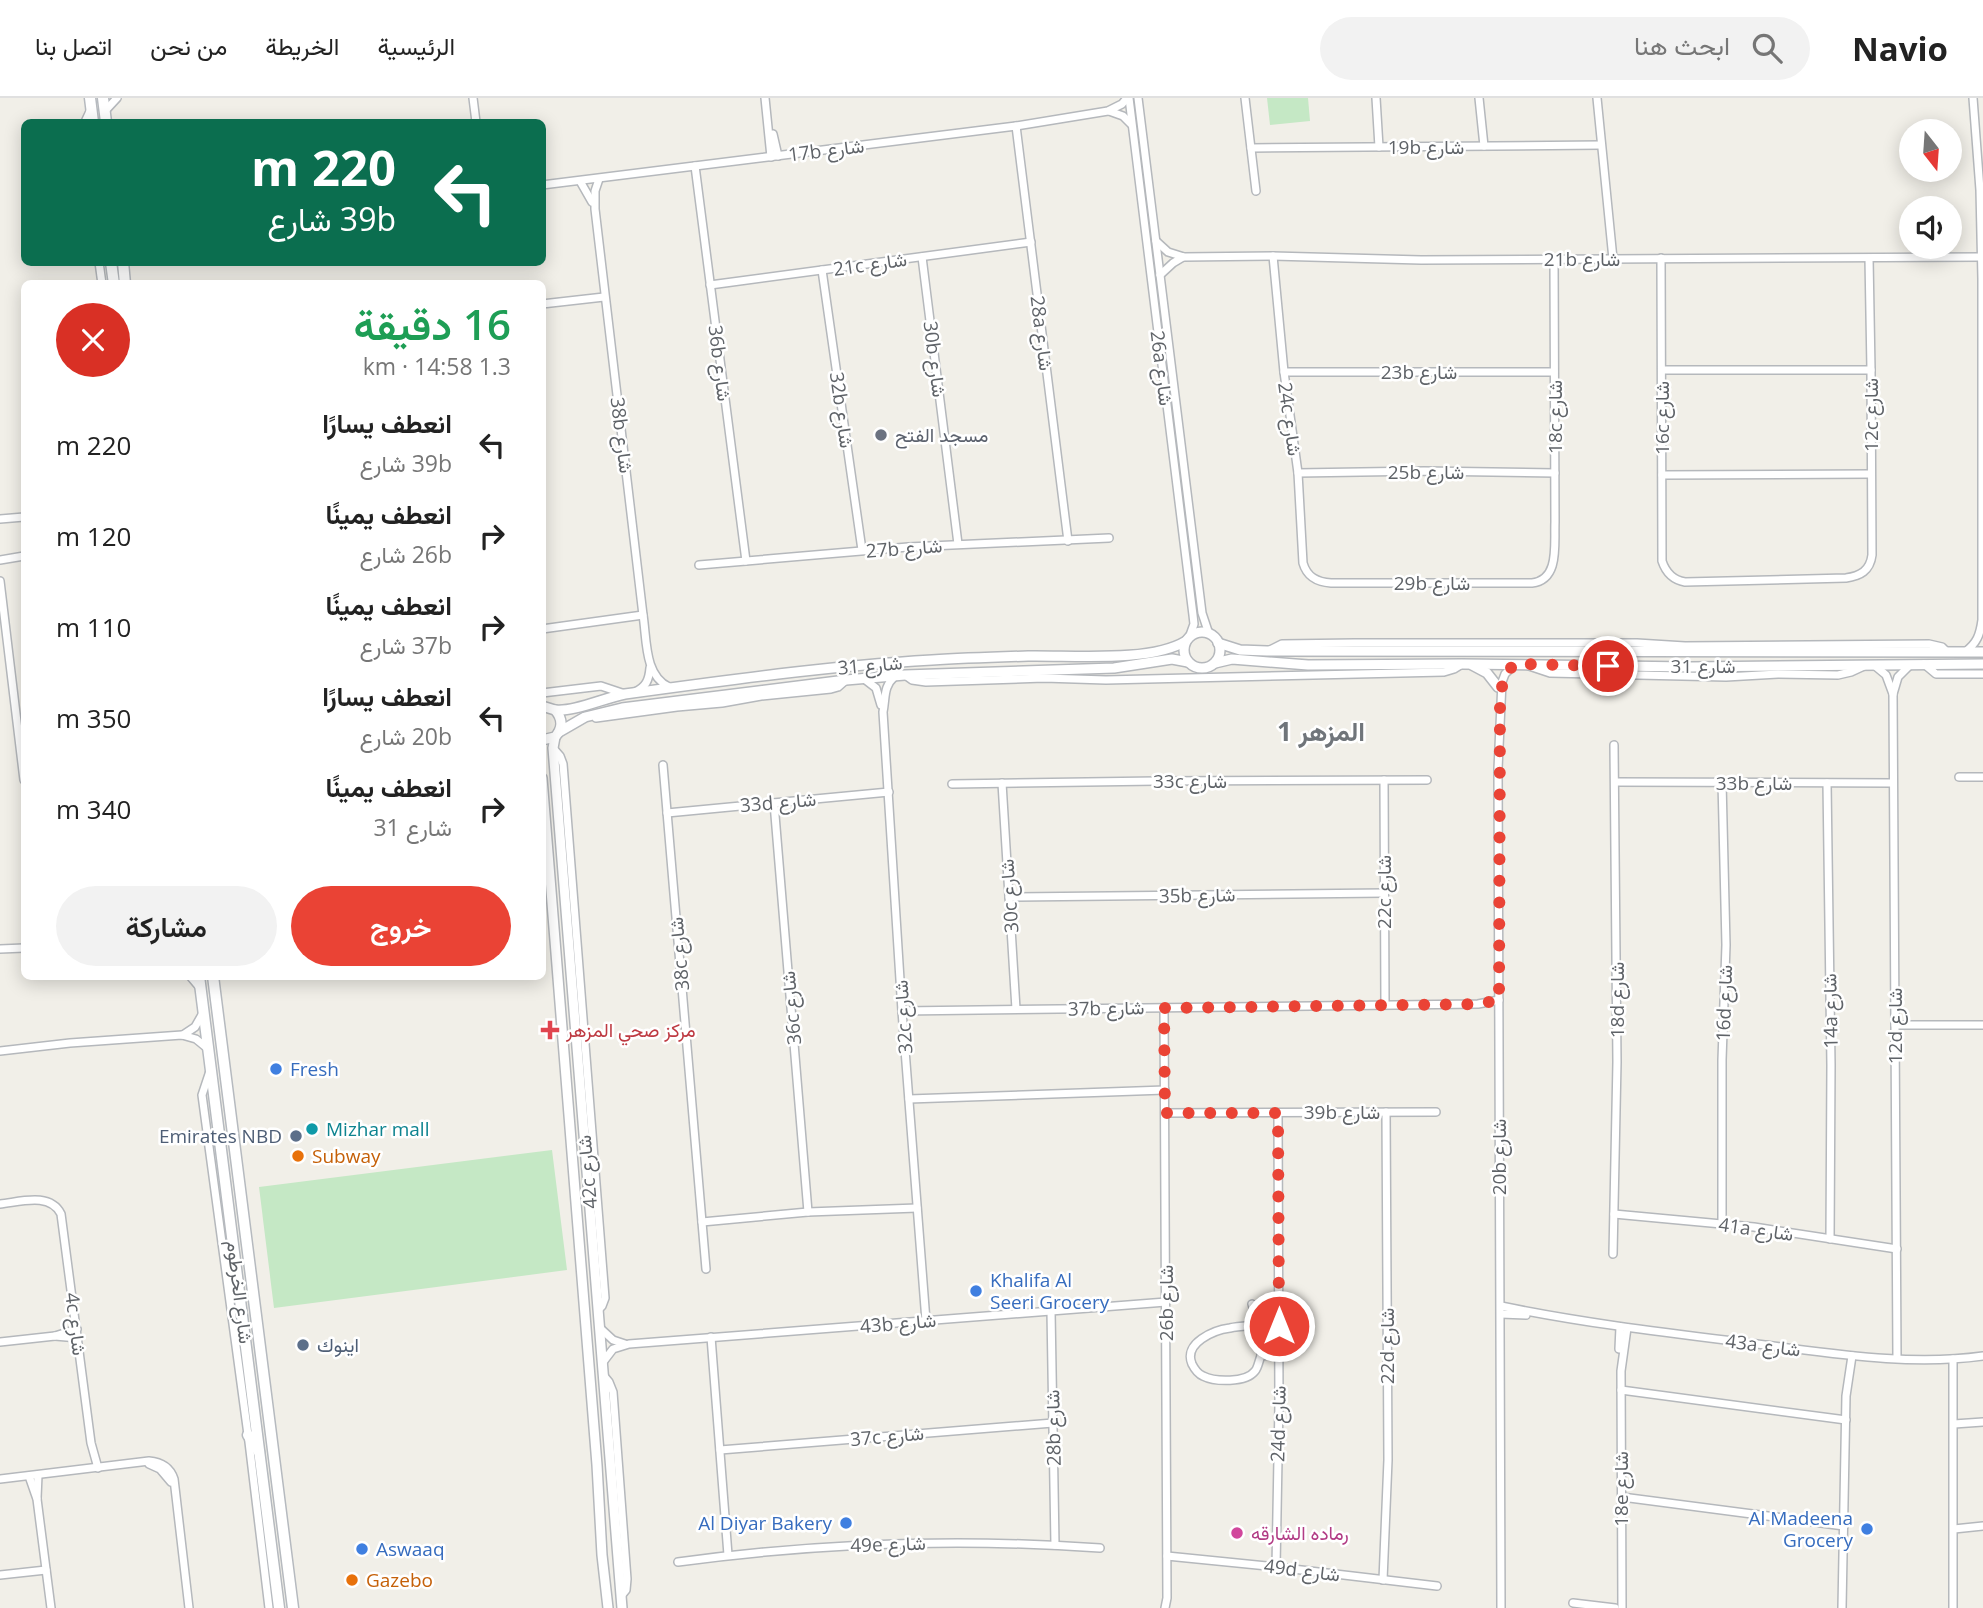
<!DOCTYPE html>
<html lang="ar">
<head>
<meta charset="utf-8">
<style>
	body { margin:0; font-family:"Open Sans",Vazirmatn,sans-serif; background:#f2f2f2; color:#222; direction:rtl; height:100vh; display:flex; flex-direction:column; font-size:26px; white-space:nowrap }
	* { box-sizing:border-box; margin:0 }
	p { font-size:23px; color:#767676 }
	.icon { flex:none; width:38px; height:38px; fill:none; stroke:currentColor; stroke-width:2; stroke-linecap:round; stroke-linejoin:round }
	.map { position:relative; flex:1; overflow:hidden; direction:ltr }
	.side { position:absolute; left:21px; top:182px; width:525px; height:700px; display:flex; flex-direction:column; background:#fff; border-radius:10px; box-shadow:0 4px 18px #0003; direction:rtl }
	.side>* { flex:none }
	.banner { position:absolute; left:21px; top:21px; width:525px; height:147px; border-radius:10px; box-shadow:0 4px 18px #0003; direction:rtl; background:#0b6e4f; color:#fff; overflow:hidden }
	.needle { width:46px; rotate:163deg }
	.tools { position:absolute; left:1899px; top:21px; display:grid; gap:14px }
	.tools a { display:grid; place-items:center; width:63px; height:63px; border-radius:50%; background:#fff; box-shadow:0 4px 18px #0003; font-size:35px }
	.pin { position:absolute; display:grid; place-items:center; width:60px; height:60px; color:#fff; margin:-30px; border:4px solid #fff; border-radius:50%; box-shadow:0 2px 7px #0007 }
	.me { position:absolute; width:77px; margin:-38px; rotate:0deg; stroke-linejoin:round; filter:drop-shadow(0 0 5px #0008) }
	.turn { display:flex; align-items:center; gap:24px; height:147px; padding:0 35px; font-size:32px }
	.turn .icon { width:91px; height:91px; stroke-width:2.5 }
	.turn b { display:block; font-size:49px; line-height:60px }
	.round { display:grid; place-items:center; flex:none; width:74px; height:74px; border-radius:37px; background:#f2f2f2 }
	.head { display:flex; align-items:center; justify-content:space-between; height:119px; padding:0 35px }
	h1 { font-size:42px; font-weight:600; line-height:52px; color:#1e9e55 }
	.button { display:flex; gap:14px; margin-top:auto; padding:14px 35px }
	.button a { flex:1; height:80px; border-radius:42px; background:#ea4335; color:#fff; font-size:28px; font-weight:600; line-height:80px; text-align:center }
	.button a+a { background:#f2f2f2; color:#222 }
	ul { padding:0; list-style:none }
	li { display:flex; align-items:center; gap:21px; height:91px; padding:0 35px }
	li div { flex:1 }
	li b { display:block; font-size:26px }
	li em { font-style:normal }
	header { display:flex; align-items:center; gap:42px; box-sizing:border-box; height:98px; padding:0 35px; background:#fff; border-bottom:2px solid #e0e0e0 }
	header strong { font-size:33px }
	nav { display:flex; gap:38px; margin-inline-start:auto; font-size:24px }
	.search { width:490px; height:63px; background:#f2f2f2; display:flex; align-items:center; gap:18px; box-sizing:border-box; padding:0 24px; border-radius:38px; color:#767676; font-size:26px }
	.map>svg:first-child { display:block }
	.green { fill:#c5e8c5 }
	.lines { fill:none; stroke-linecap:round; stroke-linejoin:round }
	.minor-casing { stroke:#b5b8bc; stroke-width:10 }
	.tertiary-casing { stroke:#b5b8bc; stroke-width:12 }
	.secondary-casing { stroke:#b6babf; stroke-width:13 }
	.minor { stroke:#fff; stroke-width:7 }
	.tertiary { stroke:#fff; stroke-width:9 }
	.secondary { stroke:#fff; stroke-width:10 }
	.route { stroke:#ea4335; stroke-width:12; stroke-dasharray:0 21.6 }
	.worship-dot { fill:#6b7280; stroke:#fff; stroke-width:2.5 }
	.health-dot { fill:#e0444e; stroke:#fff; stroke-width:2.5 }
	.shop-dot { fill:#3f7fe0; stroke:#fff; stroke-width:2.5 }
	.culture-dot { fill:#0f9aa8; stroke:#fff; stroke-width:2.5 }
	.service-dot { fill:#5c6f8a; stroke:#fff; stroke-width:2.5 }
	.food-dot { fill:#e8710a; stroke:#fff; stroke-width:2.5 }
	.hotel-dot { fill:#d1479c; stroke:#fff; stroke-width:2.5 }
	.labels { text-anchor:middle; stroke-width:5; stroke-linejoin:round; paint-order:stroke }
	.street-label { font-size:19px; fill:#5f6368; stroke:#fff }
	.worship-label { font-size:19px; fill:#5b616d; stroke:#fff; text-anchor:start }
	.health-label { font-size:19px; fill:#be3a42; stroke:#fff; text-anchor:start }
	.shop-label { font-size:19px; fill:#366cbe; stroke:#fff; text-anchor:start }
	.culture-label { font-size:19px; fill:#0d838f; stroke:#fff; text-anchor:start }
	.service-label { font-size:19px; fill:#4e5e75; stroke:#fff; text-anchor:end }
	.food-label { font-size:19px; fill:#c56008; stroke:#fff; text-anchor:start }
	.hotel-label { font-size:19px; fill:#b23c85; stroke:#fff; text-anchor:start }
	.district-label { font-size:26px; font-weight:bold; fill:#70757a; stroke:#fff }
</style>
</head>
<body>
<header>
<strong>Navio</strong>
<div class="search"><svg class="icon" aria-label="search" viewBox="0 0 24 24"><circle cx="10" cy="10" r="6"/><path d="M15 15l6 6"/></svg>ابحث هنا</div>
<nav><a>الرئيسية</a><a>الخريطة</a><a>من نحن</a><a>اتصل بنا</a></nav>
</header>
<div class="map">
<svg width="1983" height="1510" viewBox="0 0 1983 1510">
	<rect width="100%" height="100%" fill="#f1efe8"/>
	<g class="green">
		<path d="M1267,0H1308L1310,23L1270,27Z"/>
		<path d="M552,1052L567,1172L274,1210L259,1089Z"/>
	</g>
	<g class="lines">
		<g class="minor-casing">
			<g id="minor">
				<path d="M473,0L476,24"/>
				<path d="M765,0L771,59"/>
				<path d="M1129,0L1193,517L1194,526L1189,540"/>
				<path d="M1138,0L1202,515L1209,536"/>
				<path d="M1245,0L1256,93"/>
				<path d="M1376,0L1379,49"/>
				<path d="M1479,0L1484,48"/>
				<path d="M1597,0L1613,161"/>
				<path d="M105,13L117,0"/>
				<path d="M1109,13L1123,18L1131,26"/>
				<path d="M85,24L91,11"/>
				<path d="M1016,28L1068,443"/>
				<path d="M773,36L778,58"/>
				<path d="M1251,50L1601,47"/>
				<path d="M695,68L746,463"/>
				<path d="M599,81L595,93V111L643,517C647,542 644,577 669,589"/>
				<path d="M580,83L592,104"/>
				<path d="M542,87L1016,28L1108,13L1122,6L1127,0"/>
				<path d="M1156,143L1168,154L1184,159L1273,158L1421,162L1981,159"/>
				<path d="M1273,158L1284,274L1298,375L1303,465C1307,479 1317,484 1331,485H1532C1560,482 1554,446 1555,424L1554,161"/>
				<path d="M922,159L958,446"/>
				<path d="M1661,160L1662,463C1666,475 1673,482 1685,484L1846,480C1860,478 1870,473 1872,457L1871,272L1869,160"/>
				<path d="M99,164L102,186"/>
				<path d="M822,172L862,452"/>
				<path d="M1160,177L1173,165L1183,159"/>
				<path d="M710,187L1031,144"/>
				<path d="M542,206L604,199"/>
				<path d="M1662,272H1871"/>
				<path d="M1284,274H1554"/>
				<path d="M1298,375L1424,373L1555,375"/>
				<path d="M1662,377L1871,376"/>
				<path d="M0,421L24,419"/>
				<path d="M0,462L24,458"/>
				<path d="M699,467L908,449L1109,440"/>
				<path d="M0,483L24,682"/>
				<path d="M542,531L643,517"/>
				<path d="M1270,552L1282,546L1354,545H1637L1685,548L1929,546L1942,549L1947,554"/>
				<path d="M1965,554C1977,545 1980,537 1982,522V181L1980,92L1973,0"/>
				<path d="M1924,566L1936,576H1983"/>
				<path d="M1874,567L1886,577L1893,596"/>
				<path d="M1529,568L1550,575L1726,579L1778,576L1838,577L1851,574L1864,568"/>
				<path d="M905,577L912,582L926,584L1044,580L1106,582L1444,574L1454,571L1462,566"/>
				<path d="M895,578C883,589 886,599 883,614L902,913L926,1223"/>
				<path d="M863,580L876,590L881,607"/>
				<path d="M635,594C646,589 649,582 650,570"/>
				<path d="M542,595L601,588L625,596"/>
				<path d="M596,620L677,609L722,605L761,598L831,591L838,589L846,582"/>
				<path d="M553,650L560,658L563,666L605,1200L602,1208L598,1212"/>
				<path d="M663,667L706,1171"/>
				<path d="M1959,679H1983"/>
				<path d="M1384,682L1385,907"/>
				<path d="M1615,684L1893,685"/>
				<path d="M1722,684L1726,847L1722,962V1126"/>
				<path d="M1002,685L1016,911"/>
				<path d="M1827,685L1831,967L1830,1141"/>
				<path d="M952,686L1157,683L1427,682"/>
				<path d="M774,705L808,1114"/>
				<path d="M667,715L889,694"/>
				<path d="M1009,799L1384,795"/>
				<path d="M0,851L24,850"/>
				<path d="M190,878L201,891"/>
				<path d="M1164,910L1167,1500L1165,1510"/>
				<path d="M902,913L1478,906L1499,902"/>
				<path d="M1895,927H1983"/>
				<path d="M183,937L195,929L203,915"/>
				<path d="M0,953L70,945L182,937L196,941L207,950"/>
				<path d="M210,973L202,997L249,1344L269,1510"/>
				<path d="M909,1001L1165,992"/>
				<path d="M1165,1015L1436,1014"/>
				<path d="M0,1106C20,1104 50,1094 61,1116L91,1345L98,1370"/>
				<path d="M1614,1116L1754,1129L1897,1151"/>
				<path d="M702,1124L808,1114L917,1110"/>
				<path d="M1613,1156L1617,964L1614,647"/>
				<path d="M1252,1206L1258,1227C1249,1228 1239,1228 1230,1230C1214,1232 1183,1245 1192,1266C1194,1270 1198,1276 1203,1278C1215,1284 1246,1285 1255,1273C1258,1270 1259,1262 1261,1258L1279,1256"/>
				<path d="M1501,1208C1588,1226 1677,1236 1765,1247C1837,1256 1911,1268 1983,1258"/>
				<path d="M1051,1213L1055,1447"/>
				<path d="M1501,1216L1526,1217"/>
				<path d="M1258,1227L1261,1242V1258"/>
				<path d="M600,1230L613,1242L625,1246"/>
				<path d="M55,1238L78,1240"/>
				<path d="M711,1239L728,1457"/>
				<path d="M0,1244L55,1238L77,1231"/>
				<path d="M1619,1251L1620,1229"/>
				<path d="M1897,1260L1893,596L1898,579L1910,567"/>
				<path d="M603,1264L613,1251L629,1246L1166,1204"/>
				<path d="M604,1278L609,1284L613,1294L627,1481L626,1492L621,1498"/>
				<path d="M1621,1292L1846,1322"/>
				<path d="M1954,1326L1983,1324"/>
				<path d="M720,1352L1053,1325"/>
				<path d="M149,1366L160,1371L171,1384"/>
				<path d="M29,1378L37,1401L51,1510"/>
				<path d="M0,1381L149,1363C161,1364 170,1369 174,1381L189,1510"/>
				<path d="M1622,1399L1844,1428"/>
				<path d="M37,1400L38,1377"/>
				<path d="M1954,1431L1983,1428"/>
				<path d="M1167,1458L1276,1469L1437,1488"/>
				<path d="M678,1464C818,1445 958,1440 1100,1450"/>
				<path d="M1276,1469L1279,1306L1278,1015"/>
				<path d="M0,1477L46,1472"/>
				<path d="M1383,1482L1388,1362L1386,1014"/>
				<path d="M1573,1505L1615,1510"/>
				<path d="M1501,1510L1498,671L1502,584L1505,576L1514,567"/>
				<path d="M1622,1510L1621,1273L1627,1230"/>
				<path d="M1842,1510L1846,1298L1852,1258"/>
				<path d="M1953,1510V1261"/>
			</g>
		</g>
		<g class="tertiary-casing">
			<g id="tertiary">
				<circle cx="1202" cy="552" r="18"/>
				<path d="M1218,545L1240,552L1267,553L1983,554"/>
				<path d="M1215,565L1232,561L1308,567L1462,566L1690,569L1983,566"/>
				<path d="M1472,567L1487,575L1498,589"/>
				<path d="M542,608L555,612C563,621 563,630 555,639L542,642"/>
				<path d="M555,612C574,614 604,600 625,596C727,582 829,568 932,562C964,560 997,559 1028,558C1071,557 1150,565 1186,543"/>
				<path d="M559,634L585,619L622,610L846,582L905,577L1114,570L1172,561L1188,564"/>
				<path d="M555,639L553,650L622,1510"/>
				<path d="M542,680L597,1367L602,1457L608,1510"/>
			</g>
		</g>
		<g class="secondary-casing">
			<g id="secondary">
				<path d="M90,0L93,24"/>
				<path d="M103,0L106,24"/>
				<path d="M111,164L114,186"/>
				<path d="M123,164L125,186"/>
				<path d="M199,878L279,1510"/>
				<path d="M213,878L293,1510"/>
				<path d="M248,1337L259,1354"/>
			</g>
		</g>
		<use href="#minor" class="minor"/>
		<use href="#tertiary" class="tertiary"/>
		<use href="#secondary" class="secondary"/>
	</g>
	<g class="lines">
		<path class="route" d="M1279,1228L1278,1015H1165L1164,910L1478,906L1499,902L1500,608L1503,580L1514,566L1608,568"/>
	</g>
	<circle class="worship-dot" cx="881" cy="337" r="7"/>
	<path class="health-dot" d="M546.5 921.5h7v7h7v7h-7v7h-7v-7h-7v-7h7z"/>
	<g class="shop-dot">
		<circle cx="276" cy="971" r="7"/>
		<circle cx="976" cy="1193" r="7"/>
		<circle cx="846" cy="1425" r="7"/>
		<circle cx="1867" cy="1431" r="7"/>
		<circle cx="362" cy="1451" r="7"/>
	</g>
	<circle class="culture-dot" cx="312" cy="1031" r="7"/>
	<g class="service-dot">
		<circle cx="296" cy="1038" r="7"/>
		<circle cx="303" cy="1247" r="7"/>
	</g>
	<g class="food-dot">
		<circle cx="298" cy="1058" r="7"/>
		<circle cx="352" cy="1482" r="7"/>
	</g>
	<circle class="hotel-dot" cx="1237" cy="1435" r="7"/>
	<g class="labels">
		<g class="street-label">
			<text x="1426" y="56">19b شارع</text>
			<text transform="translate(826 52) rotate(-7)" y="7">17b شارع</text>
			<text x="1582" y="168">21b شارع</text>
			<text transform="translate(870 166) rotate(-8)" y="7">21c شارع</text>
			<text transform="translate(1042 235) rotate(83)" y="7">28a شارع</text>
			<text transform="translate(935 261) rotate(83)" y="7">30b شارع</text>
			<text transform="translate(720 265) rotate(83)" y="7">36b شارع</text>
			<text transform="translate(1162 270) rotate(83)" y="7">26a شارع</text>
			<text x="1419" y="281">23b شارع</text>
			<text transform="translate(842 312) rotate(82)" y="7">32b شارع</text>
			<text transform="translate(1871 317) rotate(-90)" y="7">12c شارع</text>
			<text transform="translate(1555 319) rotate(-90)" y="7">18c شارع</text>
			<text transform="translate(1662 320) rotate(-90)" y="7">16c شارع</text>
			<text transform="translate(1290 321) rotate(82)" y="7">24c شارع</text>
			<text transform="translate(622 337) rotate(83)" y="7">38b شارع</text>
			<text x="1426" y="381">25b شارع</text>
			<text transform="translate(904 450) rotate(-4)" y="7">27b شارع</text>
			<text x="1432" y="492">29b شارع</text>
			<text transform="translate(870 567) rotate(-5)" y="7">شارع 31</text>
			<text x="1703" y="575">شارع 31</text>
			<text x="1190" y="690">33c شارع</text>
			<text x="1754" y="692">33b شارع</text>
			<text transform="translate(778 704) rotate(-5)" y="7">33d شارع</text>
			<text transform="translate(1384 794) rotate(-90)" y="7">22c شارع</text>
			<text transform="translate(1197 797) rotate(-1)" y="7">35b شارع</text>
			<text transform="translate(1009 798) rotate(-94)" y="7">30c شارع</text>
			<text transform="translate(679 856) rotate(-95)" y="7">38c شارع</text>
			<text transform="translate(1617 902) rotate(-90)" y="7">18d شارع</text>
			<text transform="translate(1724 905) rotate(-88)" y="7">16d شارع</text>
			<text transform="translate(791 910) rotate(-95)" y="7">36c شارع</text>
			<text transform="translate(1106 910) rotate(-1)" y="7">37b شارع</text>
			<text transform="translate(1830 913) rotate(-91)" y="7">14a شارع</text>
			<text transform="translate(903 919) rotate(-94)" y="7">32c شارع</text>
			<text transform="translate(1895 928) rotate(-90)" y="7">12d شارع</text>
			<text x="1342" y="1021">39b شارع</text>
			<text transform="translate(1499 1059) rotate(-90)" y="7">20b شارع</text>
			<text transform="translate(587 1074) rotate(-95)" y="7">42c شارع</text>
			<text transform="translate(1756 1131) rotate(8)" y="7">41a شارع</text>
			<text transform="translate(240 1194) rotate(83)" y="7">شارع الخرطوم</text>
			<text transform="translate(1166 1205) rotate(-90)" y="7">26b شارع</text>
			<text transform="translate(898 1225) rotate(-5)" y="7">43b شارع</text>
			<text transform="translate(76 1226) rotate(83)" y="7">4c شارع</text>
			<text transform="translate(1763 1247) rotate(7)" y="7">43a شارع</text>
			<text transform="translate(1387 1248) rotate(-90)" y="7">22d شارع</text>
			<text transform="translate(1278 1326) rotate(-89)" y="7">24d شارع</text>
			<text transform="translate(1053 1330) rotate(-91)" y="7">28b شارع</text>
			<text transform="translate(887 1338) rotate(-5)" y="7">37c شارع</text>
			<text transform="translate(1621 1391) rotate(-90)" y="7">18e شارع</text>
			<text transform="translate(888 1446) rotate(-2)" y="7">49e شارع</text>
			<text transform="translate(1302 1472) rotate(7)" y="7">49d شارع</text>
		</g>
		<g class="worship-label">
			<text x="895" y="344">مسجد الفتح</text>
		</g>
		<g class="health-label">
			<text x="566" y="939">مركز صحي المزهر</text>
		</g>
		<g class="shop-label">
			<text x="290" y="978">Fresh</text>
			<text x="990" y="1189">Khalifa Al<tspan x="990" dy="22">Seeri Grocery</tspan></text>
			<text x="1853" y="1427" text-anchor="end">Al Madeena<tspan x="1853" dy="22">Grocery</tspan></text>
			<text x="832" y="1432" text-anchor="end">Al Diyar Bakery</text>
			<text x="376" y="1458">Aswaaq</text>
		</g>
		<g class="culture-label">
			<text x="326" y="1038">Mizhar mall</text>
		</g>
		<g class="service-label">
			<text x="282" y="1045">Emirates NBD</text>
			<text x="317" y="1254" text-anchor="start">اينوك</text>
		</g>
		<g class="food-label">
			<text x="312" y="1065">Subway</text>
			<text x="366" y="1489">Gazebo</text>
		</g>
		<g class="hotel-label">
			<text x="1251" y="1442">رماده الشارقه</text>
		</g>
		<g class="district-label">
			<text x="1321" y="643">المزهر 1</text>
		</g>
	</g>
</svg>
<div class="tools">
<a><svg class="needle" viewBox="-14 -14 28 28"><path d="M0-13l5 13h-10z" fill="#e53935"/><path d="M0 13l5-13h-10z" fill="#767676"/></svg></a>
<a><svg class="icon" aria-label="sound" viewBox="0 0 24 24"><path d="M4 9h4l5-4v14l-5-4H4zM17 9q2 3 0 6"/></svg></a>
</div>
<div class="pin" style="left:1608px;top:568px;background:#d93025"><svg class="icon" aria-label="arrive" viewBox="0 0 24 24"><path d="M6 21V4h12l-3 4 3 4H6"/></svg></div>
<svg class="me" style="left:1279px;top:1228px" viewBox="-20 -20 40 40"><circle r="17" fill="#ea4335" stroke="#fff" stroke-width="3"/><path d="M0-11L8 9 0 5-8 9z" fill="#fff"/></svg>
<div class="banner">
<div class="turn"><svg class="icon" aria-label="left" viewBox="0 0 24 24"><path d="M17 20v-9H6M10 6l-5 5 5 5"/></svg><div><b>220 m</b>39b شارع</div></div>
</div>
<section class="side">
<div class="head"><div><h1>16 دقيقة</h1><p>1.3 km · 14:58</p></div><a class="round" style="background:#d93025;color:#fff"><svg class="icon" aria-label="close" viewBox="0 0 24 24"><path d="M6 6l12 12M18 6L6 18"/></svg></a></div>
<ul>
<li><svg class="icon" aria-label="left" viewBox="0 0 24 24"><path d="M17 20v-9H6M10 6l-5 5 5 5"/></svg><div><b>انعطف يسارًا</b><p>39b شارع</p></div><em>220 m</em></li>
<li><svg class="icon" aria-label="right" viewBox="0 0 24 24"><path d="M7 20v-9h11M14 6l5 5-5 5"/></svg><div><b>انعطف يمينًا</b><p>26b شارع</p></div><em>120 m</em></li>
<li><svg class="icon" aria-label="right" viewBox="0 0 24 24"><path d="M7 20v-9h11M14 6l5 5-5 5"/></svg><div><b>انعطف يمينًا</b><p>37b شارع</p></div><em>110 m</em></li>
<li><svg class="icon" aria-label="left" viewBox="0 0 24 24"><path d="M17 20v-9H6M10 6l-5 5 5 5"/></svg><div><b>انعطف يسارًا</b><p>20b شارع</p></div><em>350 m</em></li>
<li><svg class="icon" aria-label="right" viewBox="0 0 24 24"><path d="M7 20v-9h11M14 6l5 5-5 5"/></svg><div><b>انعطف يمينًا</b><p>شارع 31</p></div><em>340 m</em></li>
</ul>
<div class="button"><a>خروج</a><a>مشاركة</a></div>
</section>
</div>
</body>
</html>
